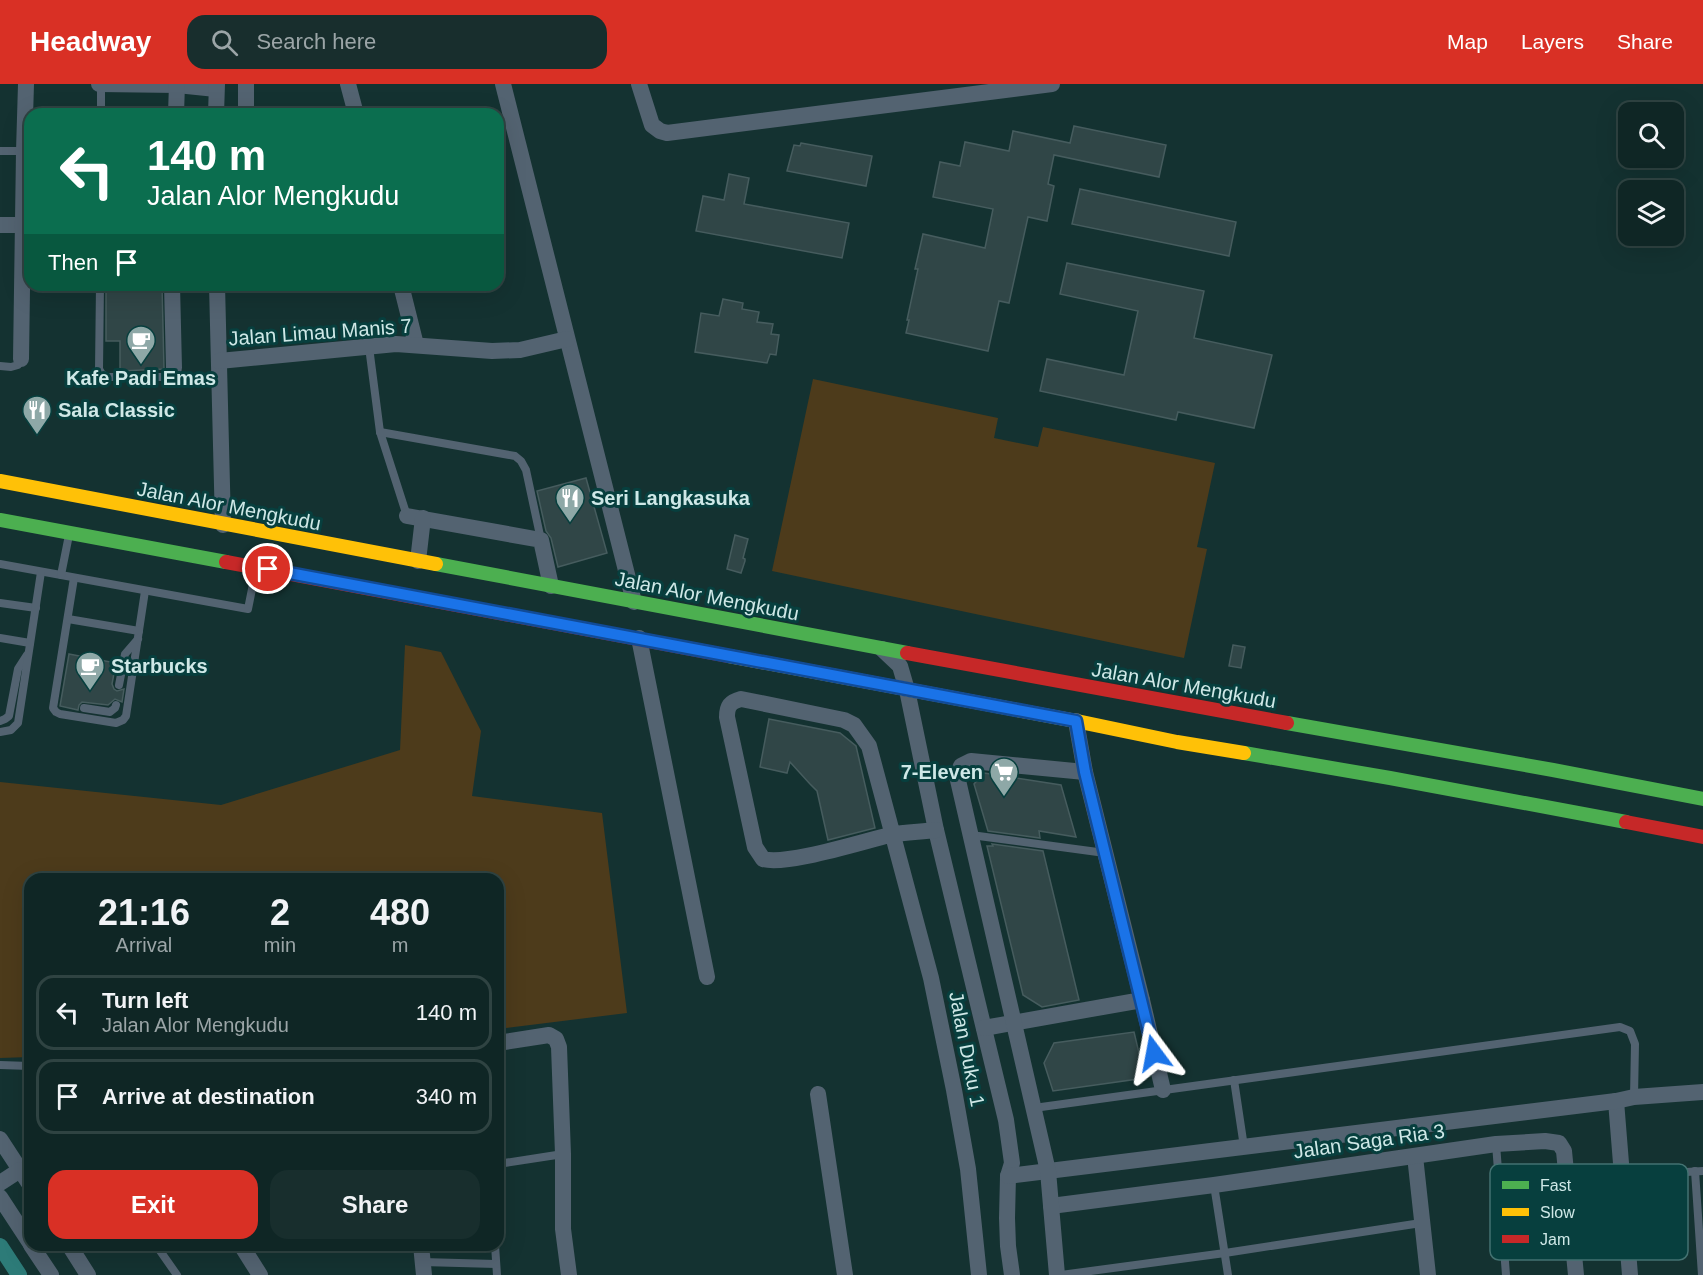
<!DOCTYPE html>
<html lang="en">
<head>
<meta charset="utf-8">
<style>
	body { margin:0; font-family:Helvetica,sans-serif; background:#182e2d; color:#f1f3f6; height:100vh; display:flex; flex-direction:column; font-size:22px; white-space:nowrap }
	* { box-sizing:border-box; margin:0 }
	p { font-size:20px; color:#9ba5a7 }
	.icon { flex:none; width:33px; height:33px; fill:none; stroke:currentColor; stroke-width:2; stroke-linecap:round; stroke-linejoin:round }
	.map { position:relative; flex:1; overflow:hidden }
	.details { position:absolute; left:24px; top:789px; width:480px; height:378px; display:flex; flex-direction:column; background:#0f2625; border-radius:18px; box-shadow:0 6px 24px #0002,0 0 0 2px #2f4342 }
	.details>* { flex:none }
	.hud { position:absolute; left:24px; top:24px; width:480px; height:183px; border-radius:18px; box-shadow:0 6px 24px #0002,0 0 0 2px #2f4342; background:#0b6e4f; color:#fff; overflow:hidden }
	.tools { position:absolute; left:1618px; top:18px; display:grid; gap:12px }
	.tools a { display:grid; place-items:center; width:66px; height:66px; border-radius:12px; background:#0f2625; box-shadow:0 6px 24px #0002,0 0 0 2px #2f4342; font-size:30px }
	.pin { position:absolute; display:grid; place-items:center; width:51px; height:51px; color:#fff; margin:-26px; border:3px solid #fff; border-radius:50%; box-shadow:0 2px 6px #0007 }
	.me { position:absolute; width:66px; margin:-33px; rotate:347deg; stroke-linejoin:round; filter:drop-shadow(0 0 4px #0008) }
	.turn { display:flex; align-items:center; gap:21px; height:126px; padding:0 24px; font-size:27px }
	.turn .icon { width:78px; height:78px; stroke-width:2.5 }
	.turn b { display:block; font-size:42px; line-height:51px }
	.then { display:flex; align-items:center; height:57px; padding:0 24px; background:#0003; gap:12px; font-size:22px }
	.eta { display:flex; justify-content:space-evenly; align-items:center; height:102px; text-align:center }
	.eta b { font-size:36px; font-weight:800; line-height:42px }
	.button { display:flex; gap:12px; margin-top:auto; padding:12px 24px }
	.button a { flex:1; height:69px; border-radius:18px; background:#d93025; color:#fff; font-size:24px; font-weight:800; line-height:69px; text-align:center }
	.button a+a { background:#182e2d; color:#f1f3f6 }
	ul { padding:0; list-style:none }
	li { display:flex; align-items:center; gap:18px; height:75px; margin:0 12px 9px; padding:0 12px; border:3px solid #2f4342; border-radius:18px }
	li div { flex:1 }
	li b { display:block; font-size:22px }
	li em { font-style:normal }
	header { display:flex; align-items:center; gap:36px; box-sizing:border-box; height:84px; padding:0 30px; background:#d93025; color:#fff }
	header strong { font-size:28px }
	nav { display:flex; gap:33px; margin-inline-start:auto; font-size:21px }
	.search { width:420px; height:54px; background:#182e2d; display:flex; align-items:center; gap:15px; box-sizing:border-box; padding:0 21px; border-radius:18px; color:#9ba5a7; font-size:22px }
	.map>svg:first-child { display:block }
	.green { fill:#4d3b1b }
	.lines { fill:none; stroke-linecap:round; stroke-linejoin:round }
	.canal { stroke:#2d7b78; stroke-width:16 }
	.building { fill:#304647; stroke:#465c5e; stroke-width:1.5 }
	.lane { stroke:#536371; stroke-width:8 }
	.street { stroke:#536371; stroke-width:16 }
	.fast { stroke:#4caf50; stroke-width:14 }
	.slow { stroke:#ffc107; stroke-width:14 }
	.jam { stroke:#c62828; stroke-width:14 }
	.route-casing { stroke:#114b97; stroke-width:15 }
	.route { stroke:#1a73e8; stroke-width:10 }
	.labels { text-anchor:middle; stroke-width:6; stroke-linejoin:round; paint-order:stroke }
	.street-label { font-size:20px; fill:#cfe8e7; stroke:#073f3e }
	.poi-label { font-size:20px; font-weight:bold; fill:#cfe8e7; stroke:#073f3e; text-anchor:start }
	.key { fill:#073f3e; stroke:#437271; stroke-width:1.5 }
	.key-label { font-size:16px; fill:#cfe8e7 }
</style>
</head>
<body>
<header>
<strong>Headway</strong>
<div class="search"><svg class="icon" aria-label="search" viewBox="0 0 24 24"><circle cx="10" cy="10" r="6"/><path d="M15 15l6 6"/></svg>Search here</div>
<nav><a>Map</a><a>Layers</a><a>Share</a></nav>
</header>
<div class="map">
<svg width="1703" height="1191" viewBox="0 0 1703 1191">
	<rect width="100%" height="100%" fill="#143231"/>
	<g class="green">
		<path d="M813,295L998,334L994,354L1038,363L1043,343L1215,379L1197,463L1207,465L1184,574L772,487Z"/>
		<path d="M405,561L441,568L481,647L472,712L602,729L627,929L498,945V795H30V973L0,974V698L221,721L400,666Z"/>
	</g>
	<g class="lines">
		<path class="canal" d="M0,1162L19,1191"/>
	</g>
	<g class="building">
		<path d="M1074,42L1166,61L1159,93L1054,71L1048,100L1054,102L1047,137L1028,133L1009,219L999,217L988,267L906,249L909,236H907L918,185H915L923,150L985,164L993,125L933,113L940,78L960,82L965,58L1009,67L1013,47L1070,59Z"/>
		<path d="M801,59L872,72L866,102L787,87L794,61L800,62Z"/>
		<path d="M729,90L749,94L744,120L849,139L842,174L696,147L703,112L724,116Z"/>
		<path d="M1080,105L1236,138L1229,172L1072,140Z"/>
		<path d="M1067,179L1204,207L1194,254L1272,271L1254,344L1178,328L1176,336L1040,307L1047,275L1124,291L1138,227L1060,210Z"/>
		<path d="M119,201H162L164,285L120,287V257H106V205L119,204Z"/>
		<path d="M723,215L743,219L742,225L759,228L757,238L773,240L771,250L779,251L776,271L770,270L767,279L695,268L701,229L719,232Z"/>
		<path d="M586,394L607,469L558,483L551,454L546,447L537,407Z"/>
		<path d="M735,451L748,455L743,474L745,475V477L741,489L727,485Z"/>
		<path d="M1233,561L1245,563L1241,584L1229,582Z"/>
		<path d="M69,570L116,579L112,600L114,605L117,607L124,605L122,618L115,615L108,621L82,618L79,621L78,626L60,622Z"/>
		<path d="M769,635L840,649L856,662L875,744L828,756L817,707L810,700L790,678L787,689L760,683Z"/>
		<path d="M984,689L1061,701L1076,753L1039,747L1040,754L988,747L974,700Z"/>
		<path d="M992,760L1043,767L1079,916L1042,923L1023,911L987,762H993Z"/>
		<path d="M1134,948L1145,994L1053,1007L1044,979L1054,959Z"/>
	</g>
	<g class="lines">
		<g class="lane">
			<path d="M101,0V30"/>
			<path d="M0,67H24"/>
			<path d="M100,201L99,285L102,290L107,293H163L169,290L174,284"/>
			<path d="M369,263L380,348L407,432"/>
			<path d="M0,282L11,283L18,281L21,275"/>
			<path d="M380,348L515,372L521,377L526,386L541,456"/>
			<path d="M0,480L248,525L256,485"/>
			<path d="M61,491L69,451"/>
			<path d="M74,494L53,624L56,628L60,630L116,639L123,636L126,632L145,507"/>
			<path d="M0,519L36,524"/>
			<path d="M68,535L139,547"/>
			<path d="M0,554L30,559"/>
			<path d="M119,601L125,570L138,555"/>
			<path d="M84,624L110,628L115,624L116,621"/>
			<path d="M0,637L5,635L9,632L18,585L27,571"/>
			<path d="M0,648L11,646L18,639L41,488"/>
			<path d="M971,751L1105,769"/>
			<path d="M0,981L30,982"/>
			<path d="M1234,996L1244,1063"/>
			<path d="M1034,1024L1620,943L1630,947L1635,960L1634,1013"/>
			<path d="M1496,1060L1506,1191"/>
			<path d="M498,1080L563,1070"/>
			<path d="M1695,1087L1702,1191"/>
			<path d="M1621,1092L1703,1087"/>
			<path d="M1214,1101L1228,1191"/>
			<path d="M156,1161L177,1191"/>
			<path d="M495,1161L497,1191"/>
			<path d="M422,1178L496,1180"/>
			<path d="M1061,1191L1225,1169L1421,1139"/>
		</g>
		<g class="street">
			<path d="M99,0L177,1L216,5"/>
			<path d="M246,0V30"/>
			<path d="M348,0L356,30"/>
			<path d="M503,0L634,518"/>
			<path d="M639,0L652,41L660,47L667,49L1052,0"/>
			<path d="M176,30L177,0"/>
			<path d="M216,30L217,0"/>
			<path d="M0,141H30"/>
			<path d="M172,201L174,284"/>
			<path d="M217,201L223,441"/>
			<path d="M401,201L416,261"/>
			<path d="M21,275L24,67L26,0"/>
			<path d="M219,277L396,260L492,267L520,266L567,255"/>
			<path d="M407,432L541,456L551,502"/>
			<path d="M418,477L423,434"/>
			<path d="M639,554L707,893"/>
			<path d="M882,565L900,582L907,606L936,746L1006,1036L1012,1079L1008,1092L1007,1134L1008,1162L1012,1191"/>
			<path d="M936,746C921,748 905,748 890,751C864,757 786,782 763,775L755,763L727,633C727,622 730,618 741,615L844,636L854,641L869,662L931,894L954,1006L968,1085L979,1191"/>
			<path d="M1142,916L1163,1006"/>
			<path d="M984,944L1142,916L1085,688L1076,637"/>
			<path d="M498,959L549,951L556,955L559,963L563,1070V1145L569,1191"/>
			<path d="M818,1010L845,1191"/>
			<path d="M1616,1017L1630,1191"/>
			<path d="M0,1055L30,1101"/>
			<path d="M1415,1072L1428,1191"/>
			<path d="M1008,1092L1616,1017L1634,1013L1703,1008"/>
			<path d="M0,1099L20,1086L30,1087"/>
			<path d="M0,1113L30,1159"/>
			<path d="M1051,1122L1214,1101L1496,1060L1545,1057L1559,1059L1564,1067L1576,1191"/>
			<path d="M31,1161L51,1191"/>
			<path d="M69,1161L88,1191"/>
			<path d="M241,1161L260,1191"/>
			<path d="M421,1161L424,1191"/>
			<path d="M1057,1191L1048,1087L957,692L961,682L971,677L1085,688"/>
		</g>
		<g class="fast">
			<path d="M0,436L226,478"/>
			<path d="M436,480L907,569"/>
			<path d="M1287,639L1553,686L1703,715"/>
			<path d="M1244,669L1390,694L1626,738"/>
		</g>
		<g class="slow">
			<path d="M0,397L436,480"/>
			<path d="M729,572L1076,637L1177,658L1244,669"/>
		</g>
		<g class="jam">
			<path d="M226,478L729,572"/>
			<path d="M907,569L1287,639"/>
			<path d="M1626,738L1703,753"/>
		</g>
	</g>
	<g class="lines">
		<g class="route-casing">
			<path id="route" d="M268,485L1076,637L1085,688L1154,969"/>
		</g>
		<use href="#route" class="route"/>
	</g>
	<defs>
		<g id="cafe-pin" transform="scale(1.5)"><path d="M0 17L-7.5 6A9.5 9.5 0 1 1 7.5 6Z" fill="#8ea8a7" stroke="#073f3e"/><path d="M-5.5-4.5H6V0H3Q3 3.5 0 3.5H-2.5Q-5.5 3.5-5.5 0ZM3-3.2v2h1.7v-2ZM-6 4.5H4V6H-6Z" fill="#fff"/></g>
		<g id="restaurant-pin" transform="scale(1.5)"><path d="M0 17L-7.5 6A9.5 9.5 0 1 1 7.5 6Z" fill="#8ea8a7" stroke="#073f3e"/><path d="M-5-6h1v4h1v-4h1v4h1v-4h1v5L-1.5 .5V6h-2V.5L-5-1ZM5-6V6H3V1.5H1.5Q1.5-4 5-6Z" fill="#fff"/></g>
		<g id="supermarket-pin" transform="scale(1.5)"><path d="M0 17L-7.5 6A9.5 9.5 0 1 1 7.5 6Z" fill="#8ea8a7" stroke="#073f3e"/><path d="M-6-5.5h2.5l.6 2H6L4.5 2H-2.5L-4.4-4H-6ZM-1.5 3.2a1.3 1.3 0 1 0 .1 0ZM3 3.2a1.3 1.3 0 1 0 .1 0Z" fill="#fff"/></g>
	</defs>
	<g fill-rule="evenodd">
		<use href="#cafe-pin" x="141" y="256"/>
		<use href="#restaurant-pin" x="37" y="326"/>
		<use href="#restaurant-pin" x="570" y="414"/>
		<use href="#cafe-pin" x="90" y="582"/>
		<use href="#supermarket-pin" x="1004" y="688"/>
	</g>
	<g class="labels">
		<g class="street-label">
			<text transform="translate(320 248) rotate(-4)" y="7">Jalan Limau Manis 7</text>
			<text transform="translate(229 422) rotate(11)" y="7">Jalan Alor Mengkudu</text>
			<text transform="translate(707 512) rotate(11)" y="7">Jalan Alor Mengkudu</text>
			<text transform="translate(1184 601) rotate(10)" y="7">Jalan Alor Mengkudu</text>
			<text transform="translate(967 965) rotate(79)" y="7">Jalan Duku 1</text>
			<text transform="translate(1369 1057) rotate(-8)" y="7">Jalan Saga Ria 3</text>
		</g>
		<g class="poi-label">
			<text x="141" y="301" text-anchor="middle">Kafe Padi Emas</text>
			<text x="58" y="333">Sala Classic</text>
			<text x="591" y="421">Seri Langkasuka</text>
			<text x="111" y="589">Starbucks</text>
			<text x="983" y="695" text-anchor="end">7-Eleven</text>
		</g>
	</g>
	<rect x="1490" y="1080" width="198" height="96" rx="9" class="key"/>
	<rect x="1502" y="1097" width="27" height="8" fill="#4caf50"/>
	<rect x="1502" y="1124" width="27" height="8" fill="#ffc107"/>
	<rect x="1502" y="1151" width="27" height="8" fill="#c62828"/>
	<g class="key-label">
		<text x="1540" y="1107">Fast</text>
		<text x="1540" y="1134">Slow</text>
		<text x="1540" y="1161">Jam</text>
	</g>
</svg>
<div class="tools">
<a><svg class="icon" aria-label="search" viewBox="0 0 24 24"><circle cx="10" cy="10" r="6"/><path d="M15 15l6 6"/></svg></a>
<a><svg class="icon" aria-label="layers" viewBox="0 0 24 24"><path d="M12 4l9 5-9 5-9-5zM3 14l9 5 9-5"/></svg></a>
</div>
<div class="pin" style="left:268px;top:485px;background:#d93025"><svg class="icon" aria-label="arrive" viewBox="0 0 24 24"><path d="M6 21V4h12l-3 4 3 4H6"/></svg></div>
<svg class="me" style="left:1154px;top:969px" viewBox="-20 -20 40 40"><path d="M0-17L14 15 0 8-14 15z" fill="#1a73e8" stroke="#fff" stroke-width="4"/></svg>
<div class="hud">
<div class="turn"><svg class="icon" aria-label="left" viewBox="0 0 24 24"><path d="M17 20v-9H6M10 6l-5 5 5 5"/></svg><div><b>140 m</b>Jalan Alor Mengkudu</div></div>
<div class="then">Then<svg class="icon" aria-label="arrive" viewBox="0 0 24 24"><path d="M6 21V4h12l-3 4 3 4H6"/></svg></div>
</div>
<section class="details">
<div class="eta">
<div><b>21:16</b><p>Arrival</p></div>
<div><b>2</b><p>min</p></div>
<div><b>480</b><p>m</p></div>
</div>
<ul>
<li><svg class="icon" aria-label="left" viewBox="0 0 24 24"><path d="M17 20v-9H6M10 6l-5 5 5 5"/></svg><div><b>Turn left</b><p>Jalan Alor Mengkudu</p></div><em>140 m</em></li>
<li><svg class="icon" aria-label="arrive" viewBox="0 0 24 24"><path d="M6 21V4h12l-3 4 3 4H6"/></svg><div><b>Arrive at destination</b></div><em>340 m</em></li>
</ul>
<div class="button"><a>Exit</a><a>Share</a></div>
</section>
</div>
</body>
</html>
